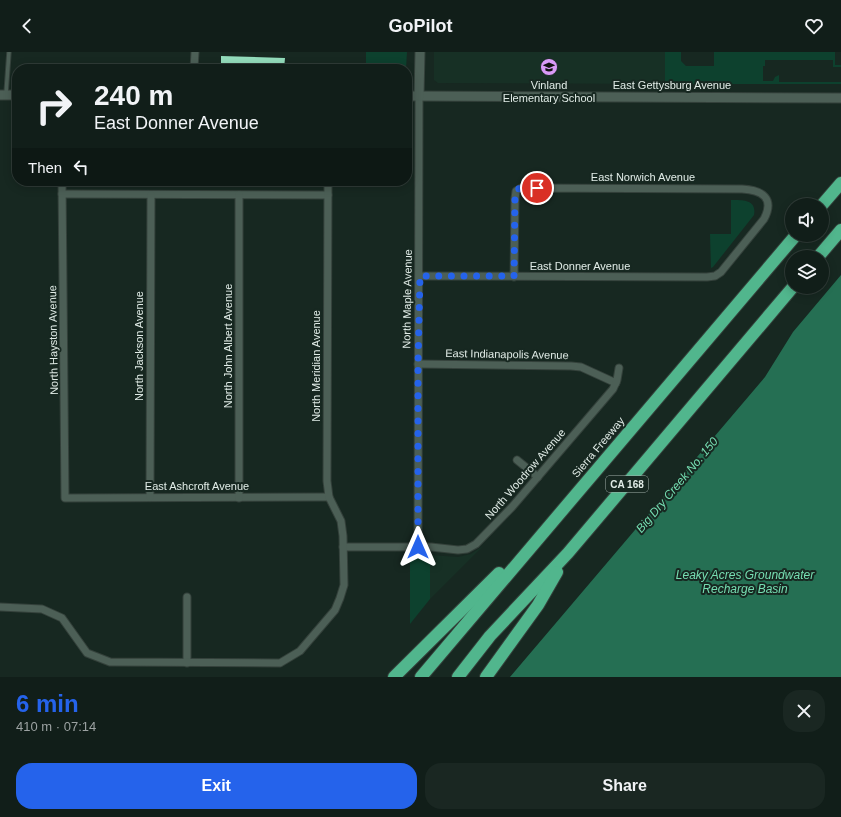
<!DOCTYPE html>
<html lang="en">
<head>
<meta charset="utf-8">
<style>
	body { margin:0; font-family:Arial,sans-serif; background:#1a2722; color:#f1f3f6; height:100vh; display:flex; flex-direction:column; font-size:15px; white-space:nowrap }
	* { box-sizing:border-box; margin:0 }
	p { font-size:13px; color:#9ca2a2 }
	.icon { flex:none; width:22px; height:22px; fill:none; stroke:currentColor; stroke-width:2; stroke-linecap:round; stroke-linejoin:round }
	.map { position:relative; height:625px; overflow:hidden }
	.side { display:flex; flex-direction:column; background:#111e19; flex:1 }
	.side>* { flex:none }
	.hud { position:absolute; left:12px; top:12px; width:400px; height:122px; border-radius:16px; box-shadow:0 2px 10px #0003,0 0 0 1px #303c38; background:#111e19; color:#f1f3f6; overflow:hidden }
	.controls { position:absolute; left:785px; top:146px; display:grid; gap:8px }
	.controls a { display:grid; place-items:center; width:44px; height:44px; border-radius:50%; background:#111e19; box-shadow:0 2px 10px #0003,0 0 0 1px #303c38; font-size:20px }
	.pin { position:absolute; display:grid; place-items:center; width:34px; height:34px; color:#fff; margin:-17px; border:2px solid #fff; border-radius:50%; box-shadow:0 1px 4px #0007 }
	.me { position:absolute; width:44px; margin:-22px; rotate:0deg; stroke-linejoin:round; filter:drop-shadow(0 0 3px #0008) }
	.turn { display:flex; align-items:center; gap:14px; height:84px; padding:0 16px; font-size:18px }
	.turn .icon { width:52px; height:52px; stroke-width:2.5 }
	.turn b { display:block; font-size:28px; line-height:34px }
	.then { display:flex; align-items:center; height:38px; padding:0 16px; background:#0003; gap:8px; font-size:15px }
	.round { display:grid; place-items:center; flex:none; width:42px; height:42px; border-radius:16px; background:#1a2722 }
	.summary { display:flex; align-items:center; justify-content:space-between; height:68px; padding:0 16px }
	h1 { font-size:24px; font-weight:700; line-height:30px; color:#2563eb }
	.cta { display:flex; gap:8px; margin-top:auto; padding:8px 16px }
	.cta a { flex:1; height:46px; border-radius:16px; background:#2563eb; color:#fff; font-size:16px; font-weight:700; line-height:46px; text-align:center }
	.cta a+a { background:#1a2722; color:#f1f3f6 }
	header { display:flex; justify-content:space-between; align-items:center; height:52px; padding:0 16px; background:#111e19; font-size:18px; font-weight:700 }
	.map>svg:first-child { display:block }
	.built { fill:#173025 }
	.green { fill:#0d412e }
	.water { fill:#256f53 }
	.building { fill:#93dcbb }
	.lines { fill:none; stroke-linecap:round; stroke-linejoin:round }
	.service-casing { stroke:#34413b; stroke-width:5.5 }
	.minor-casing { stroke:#34413b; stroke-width:9 }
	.tertiary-casing { stroke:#34413b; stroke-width:11 }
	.motorway-casing { stroke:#34413b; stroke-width:14 }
	.service { stroke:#4c5f56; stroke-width:3.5 }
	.minor { stroke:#4c5f56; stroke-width:7 }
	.tertiary { stroke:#4c5f56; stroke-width:9 }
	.motorway { stroke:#51b68d; stroke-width:12 }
	.route { stroke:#2563eb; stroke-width:7; stroke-dasharray:0 12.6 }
	.labels { text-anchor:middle; stroke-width:4; stroke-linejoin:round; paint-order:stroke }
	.shield { fill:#172821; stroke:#a4b1ac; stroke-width:1 }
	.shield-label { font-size:10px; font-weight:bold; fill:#e1ece7 }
	.poi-label { font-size:11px; fill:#e1ece7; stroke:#172821 }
	.street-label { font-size:11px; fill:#e1ece7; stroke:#172821 }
	.water-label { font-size:12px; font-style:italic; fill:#76deb2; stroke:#172821 }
</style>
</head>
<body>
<header><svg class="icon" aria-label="back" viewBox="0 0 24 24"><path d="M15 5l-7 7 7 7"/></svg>GoPilot<svg class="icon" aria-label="heart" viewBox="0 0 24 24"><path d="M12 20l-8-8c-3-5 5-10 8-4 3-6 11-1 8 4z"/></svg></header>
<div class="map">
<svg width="841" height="625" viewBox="0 0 841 625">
	<rect width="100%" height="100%" fill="#172821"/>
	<g class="built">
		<path d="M434,0H665V32L438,31L434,28Z"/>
		<path d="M483,494L430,547V503L458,505L471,502Z"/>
	</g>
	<g class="green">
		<path d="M366,0H407L406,17H366Z"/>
		<path d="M665,0H681V9L686,14H714V0H835V13H841V15H833V8H765V14H763V29H773L775,25L779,23V30H841V32H665Z"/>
		<path d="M731,148C742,148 757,147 754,163L713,215L711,216L710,182H731Z"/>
		<path d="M410,503H430V547L410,572Z"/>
	</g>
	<path class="water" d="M841,223V625H510L765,325L793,280Z"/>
	<path class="building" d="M221,4L285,6L284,17H221Z"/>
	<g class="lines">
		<g class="service-casing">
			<path id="service" d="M6,42L9,0"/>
		</g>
		<g class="minor-casing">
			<g id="minor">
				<path d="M194,17L195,0"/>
				<path d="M62,129L65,446L329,445"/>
				<path d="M62,142L328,143"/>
				<path d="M420,224L707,225L715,224L721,220L764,167C775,146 762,138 742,137L521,136L516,139L515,147L514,225"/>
				<path d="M418,312L571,314L581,315L616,331"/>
				<path d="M517,408L538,425"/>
				<path d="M150,445L151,143"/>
				<path d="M239,446V143"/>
				<path d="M343,495H431L458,498L467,497L476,492L512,455L613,337L617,328L619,316"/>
				<path d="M418,495L419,44"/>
				<path d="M187,545V611"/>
				<path d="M0,555L42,557L62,566L87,601L110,610L280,611L300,599L335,558L340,546L344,533L343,484L341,469L329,445L327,429L328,129"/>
			</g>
		</g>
		<g class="tertiary-casing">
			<g id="tertiary">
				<path d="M0,43H17"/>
				<path d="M407,44L841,46"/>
				<path d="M419,44L420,0"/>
			</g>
		</g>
		<g class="motorway-casing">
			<g id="motorway">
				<path d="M822,153L841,131"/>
				<path d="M818,205L841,178"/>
				<path d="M394,625L499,521"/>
				<path d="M421,625L796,183"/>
				<path d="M458,625L490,584L568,501L793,235"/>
				<path d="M486,625L538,553L557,520"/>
			</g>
		</g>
		<use href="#service" class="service"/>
		<use href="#minor" class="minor"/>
		<use href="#tertiary" class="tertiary"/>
		<use href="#motorway" class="motorway"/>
	</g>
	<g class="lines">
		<path class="route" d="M418,495V312L420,224H514L515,143L518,137L521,136H537"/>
	</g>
	<defs>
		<g id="school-disc" transform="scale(0.9)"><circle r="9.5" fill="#d99af7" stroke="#172821"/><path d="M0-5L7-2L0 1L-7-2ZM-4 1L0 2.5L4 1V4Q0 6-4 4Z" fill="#111"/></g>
	</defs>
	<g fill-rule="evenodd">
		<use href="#school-disc" x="549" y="15"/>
	</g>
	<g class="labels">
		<rect class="shield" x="606" y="424" width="42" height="16" rx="3"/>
		<g class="shield-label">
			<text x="627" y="436">CA 168</text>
		</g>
		<g class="poi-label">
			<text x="549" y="37">Vinland<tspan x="549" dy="13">Elementary School</tspan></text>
		</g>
		<g class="street-label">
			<text x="672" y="37">East Gettysburg Avenue</text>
			<text x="643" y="129">East Norwich Avenue</text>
			<text x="580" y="218">East Donner Avenue</text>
			<text transform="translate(407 247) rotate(-89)" y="4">North Maple Avenue</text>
			<text transform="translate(53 288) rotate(-91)" y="4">North Hayston Avenue</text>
			<text transform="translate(139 294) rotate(-90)" y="4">North Jackson Avenue</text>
			<text transform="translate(228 294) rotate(-90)" y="4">North John Albert Avenue</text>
			<text transform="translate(507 302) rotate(1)" y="4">East Indianapolis Avenue</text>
			<text transform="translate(316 314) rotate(-90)" y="4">North Meridian Avenue</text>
			<text transform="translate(598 395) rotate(-50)" y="4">Sierra Freeway</text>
			<text transform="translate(525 422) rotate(-49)" y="4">North Woodrow Avenue</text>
			<text x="197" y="438">East Ashcroft Avenue</text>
		</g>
		<g class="water-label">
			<text transform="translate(677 433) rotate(-50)" y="4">Big Dry Creek No. 150</text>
			<text x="745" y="527">Leaky Acres Groundwater<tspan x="745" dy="14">Recharge Basin</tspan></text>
		</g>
	</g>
</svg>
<div class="controls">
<a><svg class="icon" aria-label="sound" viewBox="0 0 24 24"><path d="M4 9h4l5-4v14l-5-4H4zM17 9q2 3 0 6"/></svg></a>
<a><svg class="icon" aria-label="layers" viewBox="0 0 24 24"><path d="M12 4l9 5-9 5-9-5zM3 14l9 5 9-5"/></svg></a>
</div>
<div class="pin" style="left:537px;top:136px;background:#d93025"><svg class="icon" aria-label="arrive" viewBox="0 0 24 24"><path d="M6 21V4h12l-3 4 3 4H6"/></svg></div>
<svg class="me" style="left:418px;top:495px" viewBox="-20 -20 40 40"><path d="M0-17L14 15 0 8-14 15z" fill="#2563eb" stroke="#fff" stroke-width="4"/></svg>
<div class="hud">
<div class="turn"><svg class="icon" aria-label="right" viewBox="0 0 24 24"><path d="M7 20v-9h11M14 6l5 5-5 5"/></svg><div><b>240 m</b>East Donner Avenue</div></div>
<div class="then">Then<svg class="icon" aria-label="left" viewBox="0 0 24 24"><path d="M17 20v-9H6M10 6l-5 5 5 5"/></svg></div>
</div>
</div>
<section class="side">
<div class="summary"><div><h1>6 min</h1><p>410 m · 07:14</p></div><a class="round"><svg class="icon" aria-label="close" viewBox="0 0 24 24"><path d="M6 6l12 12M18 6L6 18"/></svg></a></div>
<div class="cta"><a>Exit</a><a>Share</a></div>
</section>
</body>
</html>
